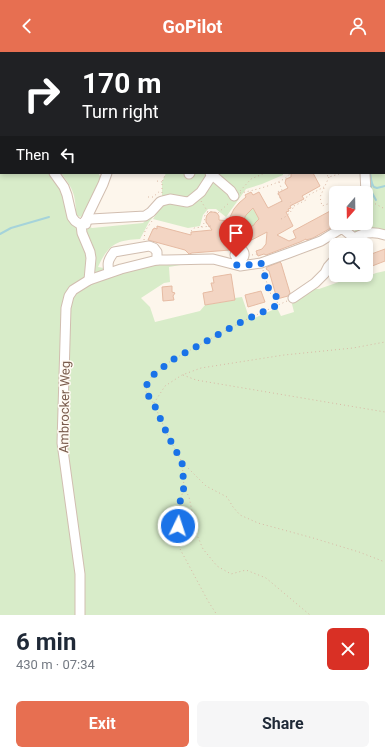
<!DOCTYPE html>
<html lang="en">
<head>
<meta charset="utf-8">
<style>
	body { margin:0; font-family:Roboto,sans-serif; background:#f6f6f7; color:#1f2937; height:100vh; display:flex; flex-direction:column; font-size:15px; white-space:nowrap }
	* { box-sizing:border-box; margin:0 }
	p { font-size:13px; color:#747a83 }
	.icon { flex:none; width:22px; height:22px; fill:none; stroke:currentColor; stroke-width:2; stroke-linecap:round; stroke-linejoin:round }
	.map { position:relative; height:563px; overflow:hidden }
	.side { display:flex; flex-direction:column; background:#fff; flex:1 }
	.side>* { flex:none }
	.hud { position:absolute; left:0px; top:0px; width:385px; height:122px; box-shadow:0 2px 6px #0003; background:#202124; color:#fff; overflow:hidden }
	.needle { width:26px; rotate:200deg }
	.buttons { position:absolute; left:329px; top:134px; display:grid; gap:8px }
	.buttons a { display:grid; place-items:center; width:44px; height:44px; border-radius:6px; background:#fff; box-shadow:0 2px 6px #0003; font-size:20px }
	.pin { position:absolute; display:grid; place-items:center; width:34px; height:34px; color:#fff; margin:-41px -17px; border-radius:50% 50% 50% 0; rotate:-45deg; box-shadow:0 0 4px #0007 }
	.pin .icon { rotate:45deg }
	.me { position:absolute; width:44px; margin:-22px; rotate:4deg; stroke-linejoin:round; filter:drop-shadow(0 0 3px #0008) }
	.turn { display:flex; align-items:center; gap:14px; height:84px; padding:0 16px; font-size:18px }
	.turn .icon { width:52px; height:52px; stroke-width:2.5 }
	.turn b { display:block; font-size:28px; line-height:34px }
	.then { display:flex; align-items:center; height:38px; padding:0 16px; background:#0003; gap:8px; font-size:15px }
	.round { display:grid; place-items:center; flex:none; width:42px; height:42px; border-radius:6px; background:#f6f6f7 }
	.headline { display:flex; align-items:center; justify-content:space-between; height:68px; padding:0 16px }
	h1 { font-size:24px; font-weight:700; line-height:30px }
	.action { display:flex; gap:8px; margin-top:auto; padding:8px 16px }
	.action a { flex:1; height:46px; border-radius:6px; background:#e76f51; color:#fff; font-size:16px; font-weight:700; line-height:46px; text-align:center }
	.action a+a { background:#f6f6f7; color:#1f2937 }
	header { display:flex; justify-content:space-between; align-items:center; height:52px; padding:0 16px; background:#e76f51; color:#fff; font-size:18px; font-weight:700 }
	.map>svg:first-child { display:block }
	.green { fill:#d8ecc9 }
	.lines { fill:none; stroke-linecap:round; stroke-linejoin:round }
	.stream { stroke:#a5d3da; stroke-width:2 }
	.building { fill:#f3d5c3; stroke:#e6bba3; fill-rule:evenodd }
	.minor-casing { stroke:#d1beb0; stroke-width:11 }
	.path { stroke:#d9b8a5; stroke-width:1; stroke-dasharray:1 3; stroke-linecap:butt }
	.minor { stroke:#fff; stroke-width:9 }
	.route { stroke:#1a73e8; stroke-width:7; stroke-dasharray:0 12.6 }
	.labels { text-anchor:middle; stroke-width:3; stroke-linejoin:round; paint-order:stroke }
	.street-label { font-size:13px; fill:#7a5c4d; stroke:#fffaf3 }
</style>
</head>
<body>
<header><svg class="icon" aria-label="back" viewBox="0 0 24 24"><path d="M15 5l-7 7 7 7"/></svg>GoPilot<svg class="icon" aria-label="person" viewBox="0 0 24 24"><circle cx="12" cy="8" r="4"/><path d="M4 21q1-7 8-7t8 7"/></svg></header>
<div class="map">
<svg width="385" height="563" viewBox="0 0 385 563">
	<rect width="100%" height="100%" fill="#fdf6ec"/>
	<g class="green">
		<path d="M0,0H111V1H1V121H52L62,135L87,199L86,220L83,227L70,237L59,389L76,520L78,563H0Z"/>
		<path d="M148,0H385V178L357,182L351,173L353,171H366C366,164 366,158 367,151C368,141 367,131 367,121H384V1H148Z"/>
		<path d="M61,121H98L102,127L83,165L75,164L72,160L76,159C75,140 72,136 61,121Z"/>
		<path d="M166,121H283V123L262,132L246,137L226,165L216,157H208L203,163L200,174L188,176L153,167L161,155L162,148V130Z"/>
		<path d="M254,156L259,167L255,171L254,173L242,179C241,169 245,162 254,156Z"/>
		<path d="M158,159L149,170L140,187C116,188 108,193 98,215L104,216L103,219L97,221L94,220C91,206 82,181 90,169V175L92,176L143,171L154,160Z"/>
		<path d="M185,210L186,212L169,215L170,230L164,231L141,246L150,255L155,270L200,259L205,253L235,248V246L242,245L250,268L277,256L281,264L294,260L292,252L295,247L311,236L319,237L353,225L364,226L376,221L385,219V563H83L64,400L68,268L72,245L85,233L148,213Z"/>
	</g>
	<g class="lines">
		<g class="stream">
			<path d="M384,64H385"/>
			<path d="M384,113H385"/>
			<path d="M370,121C371,126 371,131 374,135L377,136L385,134"/>
			<path d="M371,131V139L376,148"/>
			<path d="M0,182L11,176L49,165"/>
		</g>
	</g>
	<g class="building">
		<path d="M291,121H313L320,134L302,144L304,147L290,154L291,156L288,157L289,159L286,160L293,174L277,183L289,189L296,186L293,179L332,158L336,166V173L313,186L306,188V187L300,190L266,203L264,202L258,204L256,199L262,197L266,192L267,180L244,192L235,193L232,195L230,198L192,201L189,202L185,198L148,188L153,177H154V176L157,177V174L191,183V180L212,178L206,170V166L207,163L210,160H213L217,161L219,164V168L228,169L234,157L239,151L246,145L245,143L251,140L253,143L259,140L268,156L282,149L278,141L288,136L285,131L286,127L291,125ZM253,156L259,167L255,171L254,173L240,180L243,169L246,163Z"/>
		<path d="M385,197V209L367,216L366,212V204Z"/>
		<path d="M280,210L281,211L290,241L288,244L277,247L269,219L266,217L267,215Z"/>
		<path d="M231,222L235,248L205,253L203,241L213,239L211,231H214L213,225Z"/>
		<path d="M172,234V240L175,241L173,244L174,248L163,249L162,235Z"/>
		<path d="M261,239L265,250L248,255L245,243Z"/>
	</g>
	<g class="lines">
		<g class="minor-casing">
			<g id="minor">
				<path d="M335,0V1"/>
				<path d="M54,121L64,135L67,143L72,165L75,169L81,173L82,181L90,200L91,206L89,228"/>
				<path d="M210,121L231,139L234,144"/>
				<path d="M365,121L366,141"/>
				<path d="M189,122L190,121"/>
				<path d="M86,172V168L88,163L103,132L107,121"/>
				<path d="M81,173L86,168L91,167L145,164L151,160L160,150L162,149L170,147L187,150L190,149L201,140L212,123"/>
				<path d="M354,186C364,180 374,179 385,183"/>
				<path d="M235,212L237,206L235,203L236,199L238,198H242C245,201 245,205 241,207L237,206"/>
				<path d="M109,220C107,211 108,208 114,200L149,194L154,196L157,200V208"/>
				<path d="M293,246L315,231L325,221L328,215L336,206"/>
				<path d="M80,563V522L62,391L66,256L69,244L73,238L89,228L121,217L157,208H167L213,207L240,214L261,211L289,201L321,189L342,176L354,186L348,193"/>
			</g>
		</g>
		<g class="path">
			<path d="M8,0L9,1"/>
			<path d="M52,1V0"/>
			<path d="M83,1L84,0"/>
			<path d="M152,1V0"/>
			<path d="M307,1L308,0"/>
			<path d="M0,57L1,58"/>
			<path d="M324,121L329,125L342,121"/>
			<path d="M329,125L320,145L322,154L336,149"/>
			<path d="M157,129L162,130"/>
			<path d="M279,130L282,138L277,140L282,150L281,151"/>
			<path d="M240,139L251,127L265,121"/>
			<path d="M162,141V130L166,121"/>
			<path d="M240,141C251,139 286,131 290,121"/>
			<path d="M148,145H153L161,138"/>
			<path d="M368,148L385,157"/>
			<path d="M201,149L208,160"/>
			<path d="M294,154L306,148L307,144L324,135"/>
			<path d="M281,167C288,164 291,160 294,154L290,150"/>
			<path d="M201,175L205,170"/>
			<path d="M209,175C209,174 206,170 205,169C202,160 211,158 218,161L230,150"/>
			<path d="M191,179L194,176L211,174"/>
			<path d="M144,188L145,179L152,169"/>
			<path d="M252,203L257,202"/>
			<path d="M263,218L270,241L275,244L278,252"/>
			<path d="M287,249L243,269L172,308L152,324L147,332L146,340L154,352L168,384L182,410L206,434L227,445L233,455L240,463L258,471L313,486L359,500L385,510"/>
			<path d="M183,323L196,328L385,360"/>
			<path d="M154,351L165,334L182,323L201,316L284,303L353,296L385,290"/>
			<path d="M182,410L184,435L180,450L178,474L179,495L208,549L217,563"/>
			<path d="M184,435L189,445L197,483L203,497L217,514L231,522L246,518L266,526L310,563"/>
		</g>
		<use href="#minor" class="minor"/>
	</g>
	<g class="lines">
		<path class="route" d="M178,474L180,450L184,435L182,410L168,384L154,352L146,340L147,332L152,324L172,308L243,269L278,253L276,244L270,241L261,211L240,214L234,212L237,206L236,205"/>
	</g>
	<g class="labels">
		<g class="street-label">
			<text transform="translate(64 355) rotate(-89)" y="5">Ambrocker Weg</text>
		</g>
	</g>
</svg>
<div class="buttons">
<a><svg class="needle" viewBox="-14 -14 28 28"><path d="M0-13l5 13h-10z" fill="#e53935"/><path d="M0 13l5-13h-10z" fill="#747a83"/></svg></a>
<a><svg class="icon" aria-label="search" viewBox="0 0 24 24"><circle cx="10" cy="10" r="6"/><path d="M15 15l6 6"/></svg></a>
</div>
<div class="pin" style="left:236px;top:205px;background:#d93025"><svg class="icon" aria-label="arrive" viewBox="0 0 24 24"><path d="M6 21V4h12l-3 4 3 4H6"/></svg></div>
<svg class="me" style="left:178px;top:474px" viewBox="-20 -20 40 40"><circle r="17" fill="#1a73e8" stroke="#fff" stroke-width="3"/><path d="M0-11L8 9 0 5-8 9z" fill="#fff"/></svg>
<div class="hud">
<div class="turn"><svg class="icon" aria-label="right" viewBox="0 0 24 24"><path d="M7 20v-9h11M14 6l5 5-5 5"/></svg><div><b>170 m</b>Turn right</div></div>
<div class="then">Then<svg class="icon" aria-label="left" viewBox="0 0 24 24"><path d="M17 20v-9H6M10 6l-5 5 5 5"/></svg></div>
</div>
</div>
<section class="side">
<div class="headline"><div><h1>6 min</h1><p>430 m · 07:34</p></div><a class="round" style="background:#d93025;color:#fff"><svg class="icon" aria-label="close" viewBox="0 0 24 24"><path d="M6 6l12 12M18 6L6 18"/></svg></a></div>
<div class="action"><a>Exit</a><a>Share</a></div>
</section>
</body>
</html>
